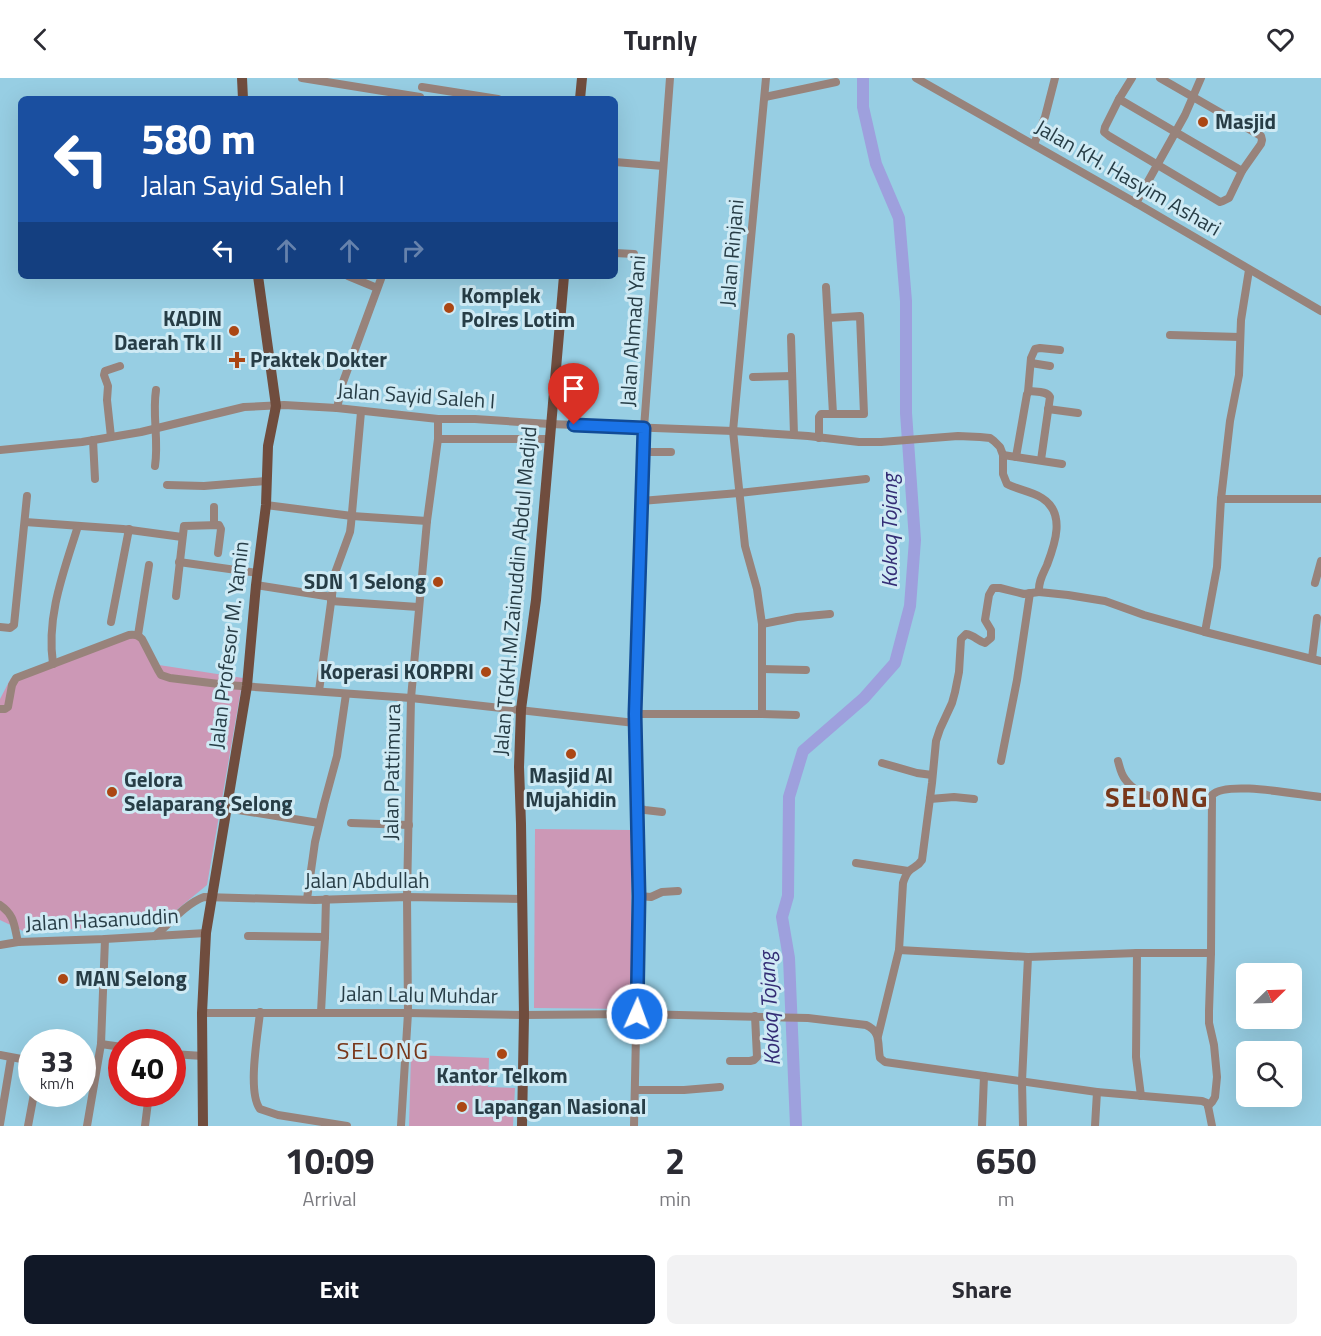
<!DOCTYPE html>
<html lang="en">
<head>
<meta charset="utf-8">
<style>
	body { margin:0; font-family:"Titillium Web",sans-serif; background:#f2f2f3; color:#2b2b33; height:100vh; display:flex; flex-direction:column; font-size:22px; white-space:nowrap }
	* { box-sizing:border-box; margin:0 }
	p { font-size:20px; color:#7c7c81 }
	.icon { flex:none; width:33px; height:33px; fill:none; stroke:currentColor; stroke-width:2; stroke-linecap:round; stroke-linejoin:round }
	.map { position:relative; height:1048px; overflow:hidden }
	.drawer { display:flex; flex-direction:column; background:#fff; flex:1 }
	.drawer>* { flex:none }
	.top-card { position:absolute; left:18px; top:18px; width:600px; height:183px; border-radius:9px; box-shadow:0 6px 24px #0002; background:#1a4fa0; color:#fff; overflow:hidden }
	.needle { width:39px; rotate:67deg }
	.fabs { position:absolute; left:1236px; top:885px; display:grid; gap:12px }
	.fabs a { display:grid; place-items:center; width:66px; height:66px; border-radius:9px; background:#fff; box-shadow:0 6px 24px #0002; font-size:30px }
	.speed { position:absolute; left:18px; top:951px; display:flex; gap:12px; font-size:30px; font-weight:700; text-align:center }
	.speed>* { display:grid; place-content:center; width:78px; height:78px; border-radius:50%; background:#fff; box-shadow:0 6px 24px #0002; line-height:1 }
	.speed small { font-size:15px; font-weight:400 }
	.speed .limit { border:9px solid #d22; background:#fff; color:#111 }
	.pin { position:absolute; display:grid; place-items:center; width:51px; height:51px; color:#fff; margin:-62px -26px; border-radius:50% 50% 50% 0; rotate:-45deg; box-shadow:0 0 6px #0007 }
	.pin .icon { rotate:45deg }
	.me { position:absolute; width:66px; margin:-33px; rotate:2deg; stroke-linejoin:round; filter:drop-shadow(0 0 4px #0008) }
	.turn { display:flex; align-items:center; gap:21px; height:126px; padding:0 24px; font-size:27px }
	.turn .icon { width:78px; height:78px; stroke-width:2.5 }
	.turn b { display:block; font-size:42px; line-height:51px }
	.lanes { display:flex; align-items:center; height:57px; padding:0 24px; background:#0003; justify-content:center; gap:30px; direction:ltr }
	.lanes .off { opacity:.35 }
	.eta { display:flex; justify-content:space-evenly; align-items:center; height:102px; text-align:center }
	.eta b { font-size:36px; font-weight:700; line-height:42px }
	.action { display:flex; gap:12px; margin-top:auto; padding:12px 24px }
	.action a { flex:1; height:69px; border-radius:9px; background:#111827; color:#fff; font-size:24px; font-weight:700; line-height:69px; text-align:center }
	.action a+a { background:#f2f2f3; color:#2b2b33 }
	header { display:flex; justify-content:space-between; align-items:center; height:78px; padding:0 24px; background:#fff; font-size:27px; font-weight:700 }
	.map>svg:first-child { display:block }
	.green { fill:#cc98b6 }
	.lines { fill:none; stroke-linecap:round; stroke-linejoin:round }
	.river { stroke:#9ea0dd; stroke-width:12 }
	.minor { stroke:#98837b; stroke-width:8 }
	.major { stroke:#704d3e; stroke-width:10 }
	.route-casing { stroke:#114b97; stroke-width:15 }
	.route { stroke:#1a73e8; stroke-width:10 }
	.poi-dot { fill:#ab4714; stroke:#cfeaf4; stroke-width:2 }
	.labels { text-anchor:middle; stroke-width:6; stroke-linejoin:round; paint-order:stroke }
	.poi-label { font-size:21px; font-weight:bold; fill:#273d46; stroke:#cfeaf4; text-anchor:start }
	.street-label { font-size:21px; fill:#273d46; stroke:#cfeaf4 }
	.water-label { font-size:22px; font-style:italic; fill:#342d75; stroke:#cfeaf4 }
	.quarter-label { font-size:24px; letter-spacing:1.5px; fill:#78371a; stroke:#cfeaf4 }
	.district-label { font-size:27px; font-weight:bold; letter-spacing:1.5px; fill:#78371a; stroke:#cfeaf4 }
</style>
</head>
<body>
<header><svg class="icon" aria-label="back" viewBox="0 0 24 24"><path d="M15 5l-7 7 7 7"/></svg>Turnly<svg class="icon" aria-label="heart" viewBox="0 0 24 24"><path d="M12 20l-8-8c-3-5 5-10 8-4 3-6 11-1 8 4z"/></svg></header>
<div class="map">
<svg width="1321" height="1048" viewBox="0 0 1321 1048">
	<rect width="100%" height="100%" fill="#97cee3"/>
	<g class="green">
		<path d="M141,554L159,587L243,600L207,807L157,848L23,853L0,842V621L11,600Z"/>
		<path d="M535,751L631,752V931L534,930Z"/>
		<path d="M411,977L489,980L488,1009L515,1010L513,1048H409Z"/>
	</g>
	<g class="lines">
		<path class="river" d="M796,1048L789,880L782,839L788,818L789,719L803,673L864,620L895,585L910,528L915,462L906,335V223L899,140L876,86L863,29V0"/>
		<g class="minor">
			<path d="M302,0L420,19"/>
			<path d="M916,0L1136,125L1321,233"/>
			<path d="M1132,0L1119,21L1242,93L1261,66L1262,62L1261,58L1160,0"/>
			<path d="M422,9L498,21"/>
			<path d="M765,19L836,4"/>
			<path d="M1119,21L1105,49L1104,54L1109,58L1220,124L1223,123L1229,120L1242,93"/>
			<path d="M1034,66L1045,39L1055,0"/>
			<path d="M615,84L663,88"/>
			<path d="M1136,125L1185,37L1201,0"/>
			<path d="M615,175L634,176"/>
			<path d="M348,198L377,210"/>
			<path d="M826,209L833,336"/>
			<path d="M1170,257L1240,259"/>
			<path d="M791,259L794,357"/>
			<path d="M1031,285L1050,288"/>
			<path d="M753,299L792,298"/>
			<path d="M1028,314L1031,280L1035,271L1040,270L1060,272"/>
			<path d="M337,330L343,304L382,198"/>
			<path d="M1048,331L1078,335"/>
			<path d="M111,359L107,322L108,308L104,297L105,293L120,288"/>
			<path d="M819,360V339L821,336H864L860,238L828,240"/>
			<path d="M438,361H549"/>
			<path d="M93,362L95,401"/>
			<path d="M0,372L82,364L141,354L244,329L284,327L337,330L438,341H475L550,346L733,353L808,358L859,364H881L958,358L980,359L990,360L994,363L1000,369L1003,377V396L1007,406C1018,412 1031,413 1042,420C1066,435 1055,466 1047,487C1043,496 1038,504 1039,514L1068,517L1105,523L1144,537L1205,554L1321,583"/>
			<path d="M643,374H671"/>
			<path d="M1003,377L1062,386"/>
			<path d="M1016,379L1027,316L1030,313C1037,314 1047,313 1050,319L1041,382"/>
			<path d="M155,388C159,362 152,337 156,312"/>
			<path d="M167,407L204,408L266,403"/>
			<path d="M1221,421H1321"/>
			<path d="M641,423L739,415L866,401"/>
			<path d="M266,427L352,438L427,443"/>
			<path d="M25,444L123,451L182,459"/>
			<path d="M214,446V429"/>
			<path d="M179,484L258,495"/>
			<path d="M1315,505L1321,483"/>
			<path d="M256,507L332,519"/>
			<path d="M176,518L184,448L219,447L221,451L218,475"/>
			<path d="M331,523L418,529"/>
			<path d="M111,544L129,451"/>
			<path d="M762,546L797,539L830,536"/>
			<path d="M0,549L10,550L14,547L27,418"/>
			<path d="M1205,554L1217,489L1221,421L1230,343L1239,297L1241,242L1249,192"/>
			<path d="M138,557L149,487"/>
			<path d="M1312,580L1317,540"/>
			<path d="M53,586C46,538 64,493 78,448"/>
			<path d="M762,591L806,592"/>
			<path d="M319,613L335,495L350,454L351,446L361,334"/>
			<path d="M0,631H5L8,629L12,607L16,600L129,557C135,556 138,557 142,561L158,592L161,597L170,600L227,607L411,620L635,645"/>
			<path d="M635,636H762V546L757,511L745,468L733,353L766,0"/>
			<path d="M762,636L796,637"/>
			<path d="M1001,683L1017,602L1030,515"/>
			<path d="M1118,683C1120,690 1121,696 1125,701C1143,727 1185,722 1212,722"/>
			<path d="M882,685L917,695L932,697"/>
			<path d="M930,721L954,719L974,721"/>
			<path d="M226,730L319,745"/>
			<path d="M636,730L645,732L662,734"/>
			<path d="M351,745L409,747"/>
			<path d="M856,785L908,793"/>
			<path d="M639,818L651,819L662,814L678,813"/>
			<path d="M307,821L315,764L324,726L337,678L346,616"/>
			<path d="M0,827C15,837 14,848 18,864"/>
			<path d="M155,858C170,845 185,826 204,819L315,822L407,819L523,821"/>
			<path d="M248,858L325,859"/>
			<path d="M0,867L18,864L105,861L206,855"/>
			<path d="M899,872L1028,879L1137,875H1211"/>
			<path d="M1137,875L1136,979L1141,1018"/>
			<path d="M260,934C258,956 247,1014 260,1031L278,1037L347,1048"/>
			<path d="M321,934L325,859L326,821"/>
			<path d="M202,935H408L524,937L637,936L808,940L866,947C882,954 877,966 880,980L885,984L1097,1014L1202,1023L1207,1025L1208,1028L1212,1048"/>
			<path d="M878,958L899,872L903,805C909,786 915,793 922,782L932,705L936,663L940,651L952,625L955,614L959,594L961,561L966,556C974,557 978,563 985,565L991,560V552L985,542L989,517L993,510H1000L1024,516L1039,514"/>
			<path d="M101,966L122,969"/>
			<path d="M172,976L203,978"/>
			<path d="M0,977L32,983"/>
			<path d="M730,983H750L754,982L757,979L755,938"/>
			<path d="M635,1012H684L720,1009"/>
			<path d="M1208,1028L1212,1024L1215,1019L1217,999L1214,967L1209,945V933L1211,875L1212,717C1227,702 1298,717 1321,719"/>
			<path d="M0,1046L11,980"/>
			<path d="M28,1048L34,1016"/>
			<path d="M87,1048L101,966L105,861"/>
			<path d="M145,1048L149,1016"/>
			<path d="M401,1048L408,935L407,819L411,620L427,443L438,361V341"/>
			<path d="M634,1048L639,818L635,645L641,423L644,350L670,0"/>
			<path d="M982,1048L984,998"/>
			<path d="M1023,1048L1022,1003L1028,879"/>
			<path d="M1095,1048L1097,1014"/>
		</g>
		<g class="major">
			<path d="M242,0L243,21"/>
			<path d="M580,21L582,0"/>
			<path d="M203,1048L202,935L206,855L247,608L256,507L266,427L268,368L276,328L258,198"/>
			<path d="M522,1048L524,937L521,746L519,689L521,631L536,522L564,198"/>
		</g>
	</g>
	<g class="lines">
		<g class="route-casing">
			<path id="route" d="M574,347L644,350L635,636L639,818L637,936"/>
		</g>
		<use href="#route" class="route"/>
	</g>
	<g class="poi-dot">
		<circle cx="1203" cy="44" r="6"/>
		<circle cx="449" cy="230" r="6"/>
		<circle cx="234" cy="253" r="6"/>
		<path d="M234 273h6v6h6v6h-6v6h-6v-6h-6v-6h6z"/>
		<circle cx="438" cy="504" r="6"/>
		<circle cx="486" cy="594" r="6"/>
		<circle cx="571" cy="676" r="6"/>
		<circle cx="112" cy="714" r="6"/>
		<circle cx="63" cy="901" r="6"/>
		<circle cx="502" cy="976" r="6"/>
		<circle cx="462" cy="1029" r="6"/>
	</g>
	<g class="labels">
		<g class="poi-label">
			<text x="1215" y="51">Masjid</text>
			<text x="461" y="225">Komplek<tspan x="461" dy="24">Polres Lotim</tspan></text>
			<text x="222" y="248" text-anchor="end">KADIN<tspan x="222" dy="24">Daerah Tk II</tspan></text>
			<text x="250" y="289">Praktek Dokter</text>
			<text x="426" y="511" text-anchor="end">SDN 1 Selong</text>
			<text x="474" y="601" text-anchor="end">Koperasi KORPRI</text>
			<text x="571" y="705" text-anchor="middle">Masjid Al<tspan x="571" dy="24">Mujahidin</tspan></text>
			<text x="124" y="709">Gelora<tspan x="124" dy="24">Selaparang Selong</tspan></text>
			<text x="75" y="908">MAN Selong</text>
			<text x="502" y="1005" text-anchor="middle">Kantor Telkom</text>
			<text x="474" y="1036">Lapangan Nasional</text>
		</g>
		<g class="street-label">
			<text transform="translate(1128 100) rotate(30)" y="7">Jalan KH. Hasyim Ashari</text>
			<text transform="translate(732 175) rotate(-85)" y="7">Jalan Rinjani</text>
			<text transform="translate(633 253) rotate(-86)" y="7">Jalan Ahmad Yani</text>
			<text transform="translate(416 318) rotate(4)" y="7">Jalan Sayid Saleh I</text>
			<text transform="translate(515 513) rotate(-85)" y="7">Jalan TGKH.M.Zainuddin Abdul Madjid</text>
			<text transform="translate(229 567) rotate(-83)" y="7">Jalan Profesor M. Yamin</text>
			<text transform="translate(392 694) rotate(-89)" y="7">Jalan Pattimura</text>
			<text x="367" y="810">Jalan Abdullah</text>
			<text transform="translate(102 842) rotate(-3)" y="7">Jalan Hasanuddin</text>
			<text transform="translate(419 917) rotate(1)" y="7">Jalan Lalu Muhdar</text>
		</g>
		<g class="water-label">
			<text transform="translate(889 453) rotate(-90)" y="8">Kokoq Tojang</text>
			<text transform="translate(769 931) rotate(-93)" y="8">Kokoq Tojang</text>
		</g>
		<g class="quarter-label">
			<text x="383" y="981">SELONG</text>
		</g>
		<g class="district-label">
			<text x="1157" y="729">SELONG</text>
		</g>
	</g>
</svg>
<div class="fabs">
<a><svg class="needle" viewBox="-14 -14 28 28"><path d="M0-13l5 13h-10z" fill="#e53935"/><path d="M0 13l5-13h-10z" fill="#7c7c81"/></svg></a>
<a><svg class="icon" aria-label="search" viewBox="0 0 24 24"><circle cx="10" cy="10" r="6"/><path d="M15 15l6 6"/></svg></a>
</div>
<div class="speed"><div>33<small>km/h</small></div><div class="limit">40</div></div>
<div class="pin" style="left:574px;top:347px;background:#d93025"><svg class="icon" aria-label="arrive" viewBox="0 0 24 24"><path d="M6 21V4h12l-3 4 3 4H6"/></svg></div>
<svg class="me" style="left:637px;top:936px" viewBox="-20 -20 40 40"><circle r="17" fill="#1a73e8" stroke="#fff" stroke-width="3"/><path d="M0-11L8 9 0 5-8 9z" fill="#fff"/></svg>
<div class="top-card">
<div class="turn"><svg class="icon" aria-label="left" viewBox="0 0 24 24"><path d="M17 20v-9H6M10 6l-5 5 5 5"/></svg><div><b>580 m</b>Jalan Sayid Saleh I</div></div>
<div class="lanes"><svg class="icon" aria-label="left" viewBox="0 0 24 24"><path d="M17 20v-9H6M10 6l-5 5 5 5"/></svg><svg class="icon off" aria-label="ahead" viewBox="0 0 24 24"><path d="M12 20V5M6 11l6-6 6 6"/></svg><svg class="icon off" aria-label="ahead" viewBox="0 0 24 24"><path d="M12 20V5M6 11l6-6 6 6"/></svg><svg class="icon off" aria-label="right" viewBox="0 0 24 24"><path d="M7 20v-9h11M14 6l5 5-5 5"/></svg></div>
</div>
</div>
<section class="drawer">
<div class="eta">
<div><b>10:09</b><p>Arrival</p></div>
<div><b>2</b><p>min</p></div>
<div><b>650</b><p>m</p></div>
</div>
<div class="action"><a>Exit</a><a>Share</a></div>
</section>
</body>
</html>
